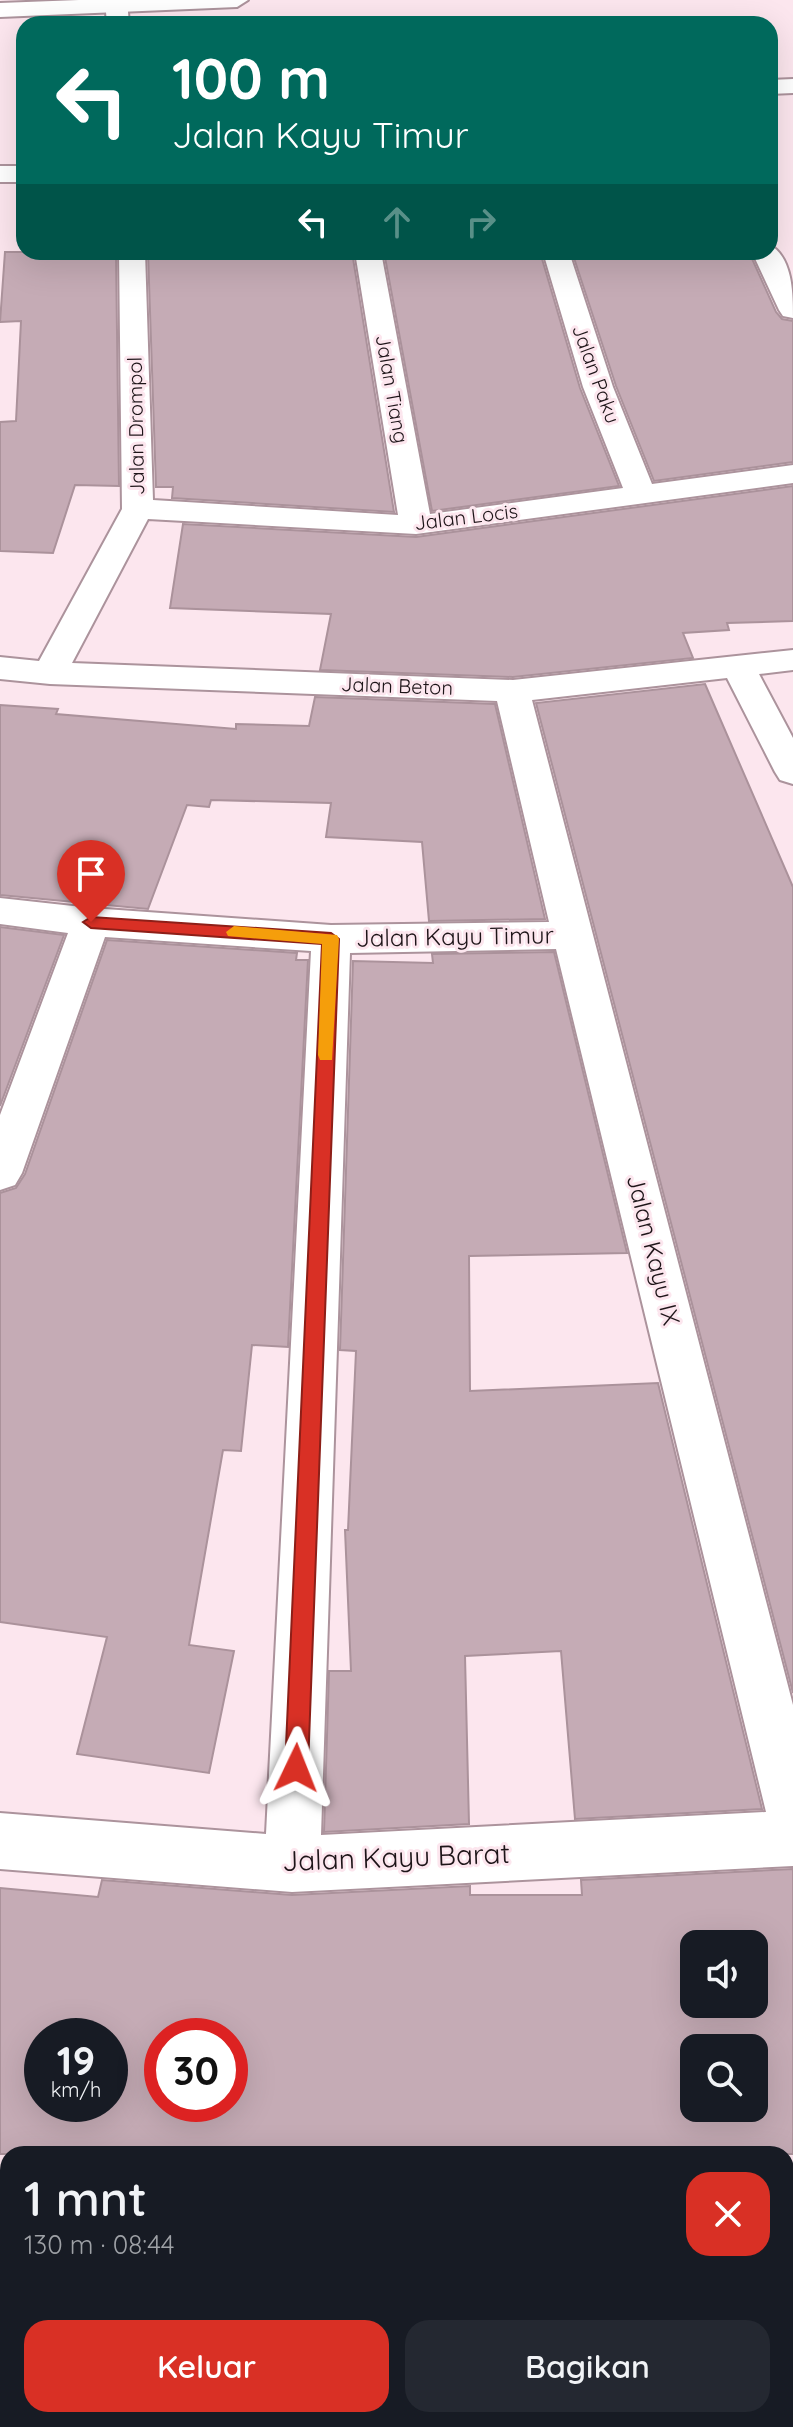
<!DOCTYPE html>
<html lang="id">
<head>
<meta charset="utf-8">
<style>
	body { margin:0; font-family:Quicksand,sans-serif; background:#242831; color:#f1f3f6; height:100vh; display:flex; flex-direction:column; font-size:30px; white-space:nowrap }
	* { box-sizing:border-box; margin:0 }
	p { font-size:26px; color:#9ea1a6 }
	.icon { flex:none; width:44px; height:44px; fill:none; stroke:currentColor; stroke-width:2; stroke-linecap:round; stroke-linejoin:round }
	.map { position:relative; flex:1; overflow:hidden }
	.panel { position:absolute; left:0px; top:2146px; width:794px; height:282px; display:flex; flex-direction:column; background:#171b24; border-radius:24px 24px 0 0; box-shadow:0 8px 32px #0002 }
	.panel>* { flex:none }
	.guide { position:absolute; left:16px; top:16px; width:762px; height:244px; border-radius:24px; box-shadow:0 8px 32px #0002; background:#00695c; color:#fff; overflow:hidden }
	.fabs { position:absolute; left:680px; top:1930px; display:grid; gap:16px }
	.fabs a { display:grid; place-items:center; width:88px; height:88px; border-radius:16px; background:#171b24; box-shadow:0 8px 32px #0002; font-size:40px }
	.speed { position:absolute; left:24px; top:2018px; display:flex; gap:16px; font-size:40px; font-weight:700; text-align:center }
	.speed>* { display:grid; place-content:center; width:104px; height:104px; border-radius:50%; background:#171b24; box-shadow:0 8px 32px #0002; line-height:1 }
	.speed small { font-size:20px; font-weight:400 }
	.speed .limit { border:12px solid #d22; background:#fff; color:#111 }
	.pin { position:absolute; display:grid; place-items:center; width:68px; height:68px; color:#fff; margin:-82px -34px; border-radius:50% 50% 50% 0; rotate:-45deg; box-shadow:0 0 8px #0007 }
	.pin .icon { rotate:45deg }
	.me { position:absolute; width:88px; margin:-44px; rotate:2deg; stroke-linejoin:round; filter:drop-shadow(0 0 6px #0008) }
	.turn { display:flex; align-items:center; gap:28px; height:168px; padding:0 24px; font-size:36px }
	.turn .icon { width:104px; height:104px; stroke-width:2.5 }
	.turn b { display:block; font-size:56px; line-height:68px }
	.lanes { display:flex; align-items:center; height:76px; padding:0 24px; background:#0003; justify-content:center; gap:40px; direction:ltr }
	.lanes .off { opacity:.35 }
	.round { display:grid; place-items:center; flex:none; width:84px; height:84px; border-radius:24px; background:#242831 }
	.summary { display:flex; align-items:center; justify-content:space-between; height:136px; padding:0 24px }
	h1 { font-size:48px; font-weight:600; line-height:60px }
	.primary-button { display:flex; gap:16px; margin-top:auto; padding:16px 24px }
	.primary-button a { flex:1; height:92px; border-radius:24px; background:#d93025; color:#fff; font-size:32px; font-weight:600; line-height:92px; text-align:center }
	.primary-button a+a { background:#242831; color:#f1f3f6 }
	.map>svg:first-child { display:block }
	.building { fill:#c5abb5; stroke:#ab929b; stroke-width:2; fill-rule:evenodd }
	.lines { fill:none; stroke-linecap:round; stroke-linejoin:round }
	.minor-casing { stroke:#ac939c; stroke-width:4 }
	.tertiary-casing { stroke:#ac939c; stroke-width:4 }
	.minor { fill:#fff; fill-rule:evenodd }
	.tertiary { fill:#fff; fill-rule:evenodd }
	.route { fill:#d93025; stroke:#8d1f18; stroke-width:2 }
	.slow { fill:#f59e0b }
	.labels { text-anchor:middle; stroke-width:6; stroke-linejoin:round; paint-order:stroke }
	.far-street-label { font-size:20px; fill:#1d1418; stroke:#fce6ee }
	.street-label { font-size:24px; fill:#1d1418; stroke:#fce6ee }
	.near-street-label { font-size:28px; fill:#1d1418; stroke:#fce6ee }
</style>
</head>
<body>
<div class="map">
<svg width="793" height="2427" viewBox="0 0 793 2427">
	<rect width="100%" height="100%" fill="#fce6ee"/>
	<g class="building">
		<path d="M5,252H58V258L116,255L119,486L75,485L53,553L0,551V422L16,421L21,321L0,322Z"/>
		<path d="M178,252H352L394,512L172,498L173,487H156L148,253Z"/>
		<path d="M384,252H540L580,388L619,486L432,511Z"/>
		<path d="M572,252H749L776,312L782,319L793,321V462L654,481L616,386Z"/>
		<path d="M793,486V621L727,623L729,630L683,633L693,658L513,677L320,670L331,614L170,608L183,524L416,537Z"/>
		<path d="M705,684L793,887V1693L536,703Z"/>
		<path d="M315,697L495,704L545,919L429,921L422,842L326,837L331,803L211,800L209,807L187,805L148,909L0,895V705L58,709L56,714L236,729V724L309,726Z"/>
		<path d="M0,927L64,935L0,1106Z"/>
		<path d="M107,940L297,953L296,960H308L288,1347L252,1345L241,1451L223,1450L189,1645L234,1651L209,1773L77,1754L107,1637L0,1622V1193L16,1188L25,1174Z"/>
		<path d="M554,952L627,1253L469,1256L470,1391L658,1383L762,1809L575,1819L561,1651L465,1656L469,1824L324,1832L329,1671H351L345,1530H348L356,1351L340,1350L353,961L433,963L432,954Z"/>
		<path d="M793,1869V2154H0V1888L98,1897L102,1880L292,1895L470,1886V1895H582L581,1880ZM694,1944H754V2004H694ZM42,2036H110V2104H42ZM162,2036H230V2104H162ZM694,2048H754V2108H694Z"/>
	</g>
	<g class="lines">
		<g class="minor-casing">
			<g id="minor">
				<path d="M105,0H127L129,24H107Z"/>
				<path d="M793,79V93L770,94V80Z"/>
				<rect x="0" y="166" width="24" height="16"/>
				<path d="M770,245C793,258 793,295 793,318L783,316L779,310L752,252H770Z"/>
				<path d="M119,252H145L153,500L398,515L355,252H381L430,514L623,488L583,387L543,252H569L613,387L652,484L793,465V483L416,534L148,519L72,663L513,680L793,650V670L759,674L793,738V784L780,780L775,772L727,678L532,700L793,1705V1866L292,1892L0,1869V1813L266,1834L311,951L105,937L22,1173L15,1185L0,1190V1115L68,933L0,924V898L91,908L331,925L549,922L497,701L50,684L0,679V657L39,661L122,509ZM556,949L766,1812L321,1835L350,953Z"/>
			</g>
		</g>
		<g class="tertiary-casing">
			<path id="tertiary" d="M79,0H248L237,7L0,17V3Z"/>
		</g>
		<use href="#minor" class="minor"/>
		<use href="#tertiary" class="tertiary"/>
	</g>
	<path class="route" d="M91,917L331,933L339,939L308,1768L304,1776L296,1779L289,1776L285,1768L322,944L91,928L83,922Z"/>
	<path class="slow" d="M234,926L337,935L339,939L332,1060H320L318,1055L322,944L228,936L226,932Z"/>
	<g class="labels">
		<g class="far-street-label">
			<text transform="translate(596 374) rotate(70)" y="7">Jalan Paku</text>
			<text transform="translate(392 389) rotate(80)" y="7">Jalan Tiang</text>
			<text transform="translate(136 426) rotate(-91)" y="7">Jalan Drompol</text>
			<text transform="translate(466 517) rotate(-7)" y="7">Jalan Locis</text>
			<text transform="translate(397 686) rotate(2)" y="7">Jalan Beton</text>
		</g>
		<g class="street-label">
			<text transform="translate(455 937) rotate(-1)" y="8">Jalan Kayu Timur</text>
			<text transform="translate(653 1250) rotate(76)" y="8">Jalan Kayu IX</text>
		</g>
		<g class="near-street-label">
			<text transform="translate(396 1857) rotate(-2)" y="10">Jalan Kayu Barat</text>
		</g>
	</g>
</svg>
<div class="fabs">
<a><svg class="icon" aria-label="sound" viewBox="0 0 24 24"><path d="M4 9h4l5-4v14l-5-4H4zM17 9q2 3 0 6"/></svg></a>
<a><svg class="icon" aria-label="search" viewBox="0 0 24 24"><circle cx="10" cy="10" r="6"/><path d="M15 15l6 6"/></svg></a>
</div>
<div class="speed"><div>19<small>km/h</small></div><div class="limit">30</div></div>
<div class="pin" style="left:91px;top:922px;background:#d93025"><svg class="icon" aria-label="arrive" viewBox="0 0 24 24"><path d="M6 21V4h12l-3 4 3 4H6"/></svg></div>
<svg class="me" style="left:296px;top:1768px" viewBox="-20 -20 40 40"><path d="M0-17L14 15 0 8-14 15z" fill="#d93025" stroke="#fff" stroke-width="4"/></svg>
<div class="guide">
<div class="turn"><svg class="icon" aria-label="left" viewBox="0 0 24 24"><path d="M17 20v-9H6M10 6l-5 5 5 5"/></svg><div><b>100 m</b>Jalan Kayu Timur</div></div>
<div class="lanes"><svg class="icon" aria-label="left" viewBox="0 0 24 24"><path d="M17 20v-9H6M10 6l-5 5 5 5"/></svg><svg class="icon off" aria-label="ahead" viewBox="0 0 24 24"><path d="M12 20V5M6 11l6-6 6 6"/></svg><svg class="icon off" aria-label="right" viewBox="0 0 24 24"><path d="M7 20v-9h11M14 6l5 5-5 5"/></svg></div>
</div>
<section class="panel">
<div class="summary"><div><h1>1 mnt</h1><p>130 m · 08:44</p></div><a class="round" style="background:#d93025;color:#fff"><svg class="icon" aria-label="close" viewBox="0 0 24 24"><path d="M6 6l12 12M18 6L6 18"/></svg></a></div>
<div class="primary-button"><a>Keluar</a><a>Bagikan</a></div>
</section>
</div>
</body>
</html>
